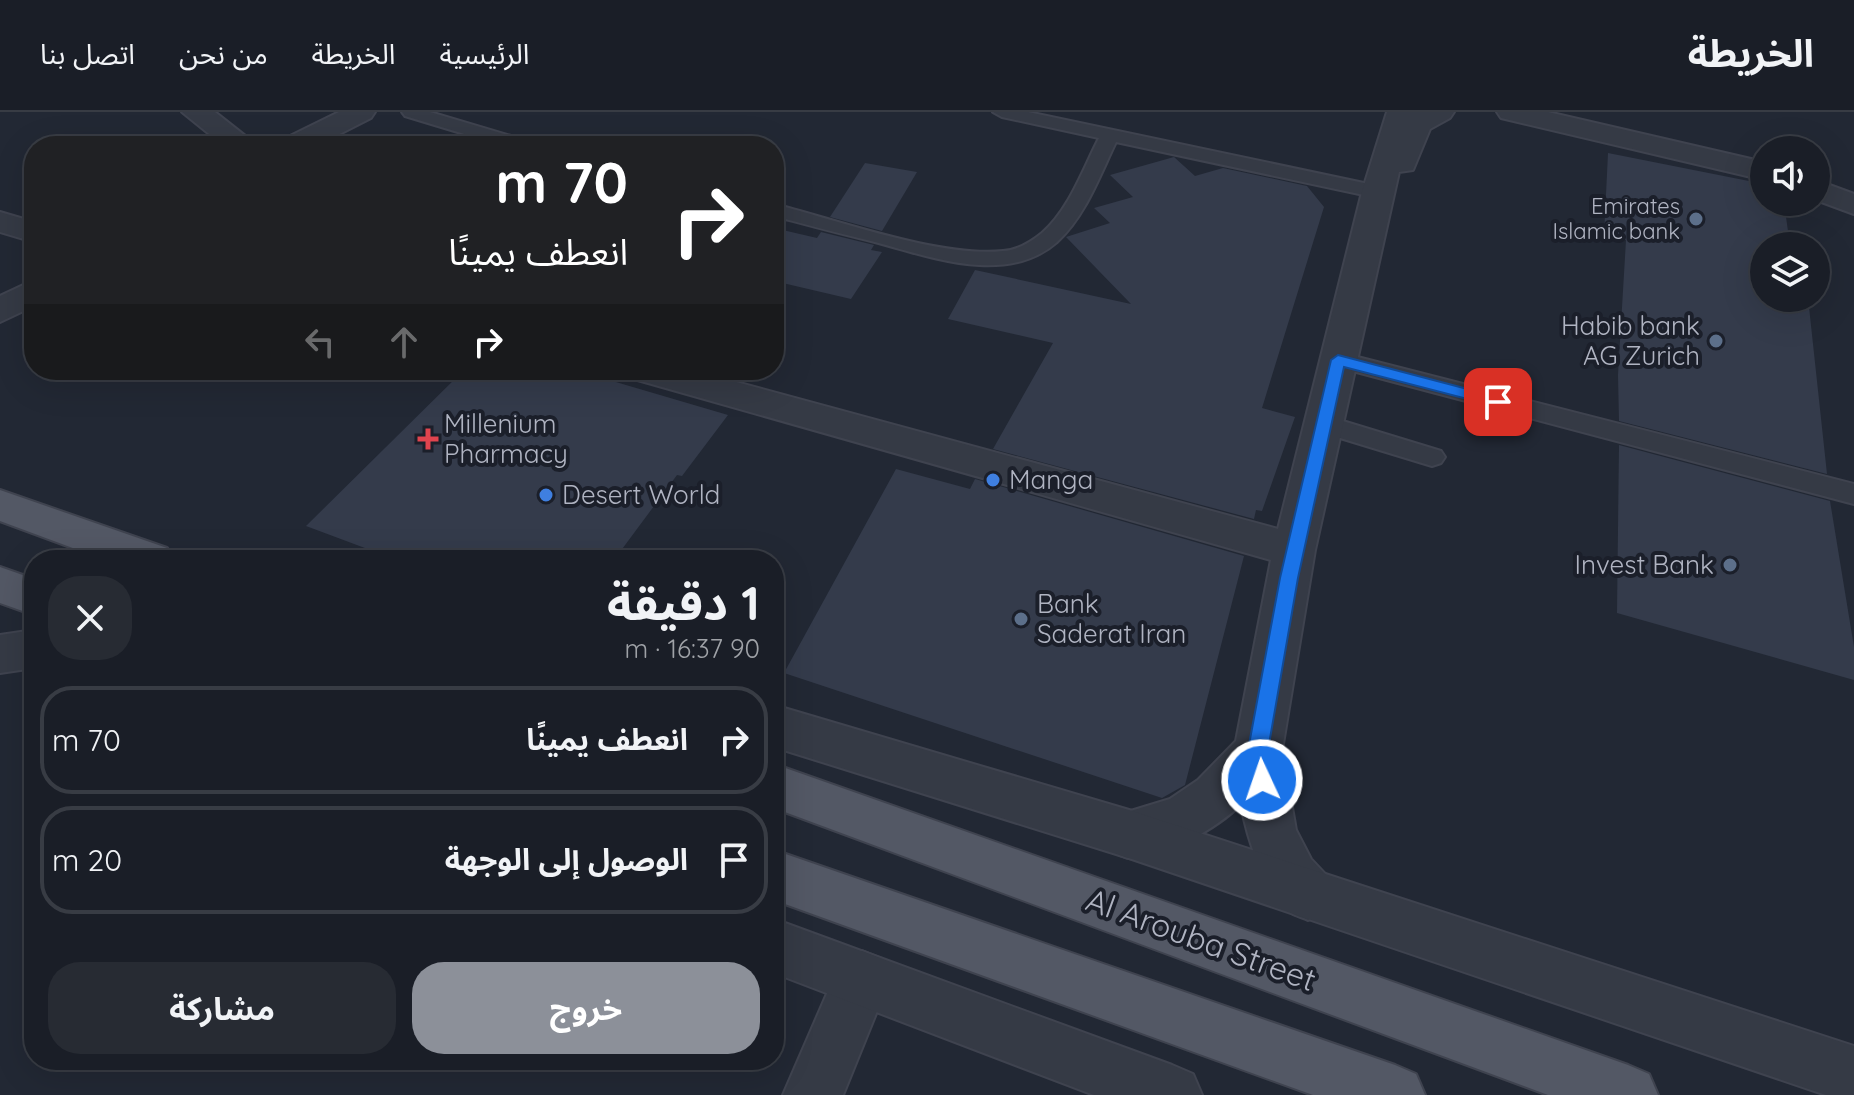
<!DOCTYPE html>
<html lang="ar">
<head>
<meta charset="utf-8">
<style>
	body { margin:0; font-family:Quicksand,"Noto Sans Arabic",sans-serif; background:#272b33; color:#f1f3f6; direction:rtl; height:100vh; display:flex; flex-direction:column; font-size:30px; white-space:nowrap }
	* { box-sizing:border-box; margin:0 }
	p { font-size:26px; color:#9fa2a7 }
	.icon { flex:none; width:44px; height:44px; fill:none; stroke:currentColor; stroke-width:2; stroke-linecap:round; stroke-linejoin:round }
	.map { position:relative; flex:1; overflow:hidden; direction:ltr }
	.sheet { position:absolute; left:24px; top:438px; width:760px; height:520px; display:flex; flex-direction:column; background:#1a1e27; border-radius:32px; box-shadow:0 8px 32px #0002,0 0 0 2px #383c44; direction:rtl }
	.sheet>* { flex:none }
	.top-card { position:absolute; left:24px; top:24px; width:760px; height:244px; border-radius:32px; box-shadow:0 8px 32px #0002,0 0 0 2px #383c44; direction:rtl; background:#202124; color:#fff; overflow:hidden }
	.tools { position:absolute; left:1750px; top:24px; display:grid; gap:16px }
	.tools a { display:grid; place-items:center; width:80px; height:80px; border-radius:50%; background:#1a1e27; box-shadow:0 8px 32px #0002,0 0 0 2px #383c44; font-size:40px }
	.pin { position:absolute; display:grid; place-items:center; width:68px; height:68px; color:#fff; margin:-34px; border-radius:16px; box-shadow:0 4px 12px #0006 }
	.me { position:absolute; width:88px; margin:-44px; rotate:357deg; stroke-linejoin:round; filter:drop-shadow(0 0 6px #0008) }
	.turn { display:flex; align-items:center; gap:28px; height:168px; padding:0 24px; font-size:36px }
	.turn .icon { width:104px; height:104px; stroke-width:2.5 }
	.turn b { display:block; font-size:56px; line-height:68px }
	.lanes { display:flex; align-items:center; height:76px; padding:0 24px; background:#0003; justify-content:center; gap:40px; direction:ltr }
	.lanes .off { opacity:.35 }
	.round { display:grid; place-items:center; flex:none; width:84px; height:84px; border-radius:32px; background:#272b33 }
	.summary { display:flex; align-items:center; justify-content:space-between; height:136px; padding:0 24px }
	h1 { font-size:48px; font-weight:700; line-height:60px }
	.action { display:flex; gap:16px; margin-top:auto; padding:16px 24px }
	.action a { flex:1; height:92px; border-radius:32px; background:#8c9099; color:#fff; font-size:32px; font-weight:700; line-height:92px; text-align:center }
	.action a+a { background:#272b33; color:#f1f3f6 }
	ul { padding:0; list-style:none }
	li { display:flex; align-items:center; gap:24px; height:108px; margin:0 16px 12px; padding:0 8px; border:4px solid #383c44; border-radius:32px }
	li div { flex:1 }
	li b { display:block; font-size:30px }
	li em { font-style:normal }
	header { display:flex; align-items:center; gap:48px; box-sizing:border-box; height:112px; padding:0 40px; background:#1a1e27; border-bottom:2px solid #383c44 }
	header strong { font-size:38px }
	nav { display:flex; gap:44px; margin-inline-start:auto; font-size:28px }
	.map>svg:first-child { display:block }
	.building { fill:#343b4b }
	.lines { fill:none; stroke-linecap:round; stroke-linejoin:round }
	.service-casing { stroke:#3f434f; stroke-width:4 }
	.minor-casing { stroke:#3f434f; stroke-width:4 }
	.tertiary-casing { stroke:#3f434f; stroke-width:4 }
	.primary-casing { stroke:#3f434f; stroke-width:4 }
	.service { fill:#353a45; fill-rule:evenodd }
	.minor { fill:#353a45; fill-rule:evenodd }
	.tertiary { fill:#353a45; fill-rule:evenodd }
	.primary { fill:#535865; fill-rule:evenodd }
	.route { fill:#1a73e8; stroke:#114b97; stroke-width:2 }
	.service-dot { fill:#5c6f8a; stroke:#1b1f2a; stroke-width:3 }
	.health-dot { fill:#e0444e; stroke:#1b1f2a; stroke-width:3 }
	.shop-dot { fill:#3f7fe0; stroke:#1b1f2a; stroke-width:3 }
	.labels { text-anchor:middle; stroke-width:8; stroke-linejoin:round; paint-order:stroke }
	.far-poi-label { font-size:22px; fill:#b0b4c2; stroke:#1b1f2a; text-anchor:end }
	.poi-label { font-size:26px; fill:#b0b4c2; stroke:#1b1f2a; text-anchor:start }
	.near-street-label { font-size:32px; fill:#b0b4c2; stroke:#1b1f2a }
</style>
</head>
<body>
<header>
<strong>الخريطة</strong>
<nav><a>الرئيسية</a><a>الخريطة</a><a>من نحن</a><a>اتصل بنا</a></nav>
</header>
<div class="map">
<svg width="1854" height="983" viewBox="0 0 1854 983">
	<rect width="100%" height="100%" fill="#222834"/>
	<g class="building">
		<path d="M1608,41L1764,72V90H1784L1790,134H1764V186H1797V192L1809,195L1827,362L1619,309L1618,263L1626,128L1604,124Z"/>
		<path d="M1174,45L1195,64L1223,56L1307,74L1324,95L1262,296L1295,305L1262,399L1256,398L1254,407L993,337L1053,231L948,207L975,158L1131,192L1066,125L1110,111L1094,96L1133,85L1110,63Z"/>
		<path d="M865,51L917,60L882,119L830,105Z"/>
		<path d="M774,116L817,126L821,120L874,133L871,138L882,140L851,187L774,169Z"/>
		<path d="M464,258H575L728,303L682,364L677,363L614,448H397L306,414Z"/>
		<path d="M1619,333L1830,389L1854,535V568L1617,501Z"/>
		<path d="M896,357L970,377L975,367L1244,444L1185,673L1162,686L784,561Z"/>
	</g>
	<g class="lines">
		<g class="service-casing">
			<g id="service">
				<path d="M402,0H430L531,30L533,34H504L405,4Z"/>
				<path d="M993,0H1028L1378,74L1388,80L1378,86L1116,30C1100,63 1085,105 1057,130C1007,174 931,145 875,130C841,122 808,113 774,104V92C837,108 941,146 1003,139C1018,138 1031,130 1042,121C1069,98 1083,57 1099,26L1002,5Z"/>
				<path d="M1338,240L1854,372V392L1330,253L1326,248L1330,243Z"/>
				<path d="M1323,303L1441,339L1445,345L1441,351L1432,354L1314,318L1311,312L1314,306Z"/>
			</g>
		</g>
		<g class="minor-casing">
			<g id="minor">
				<path d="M182,0H215L258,34H224Z"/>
				<path d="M339,0H375L371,6L316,34H278L282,28Z"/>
				<path d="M1387,0H1454L1450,6L1430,17L1413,58L1399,60L1315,438L1282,638L1296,718L1311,747L1327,764L1335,782L1327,800L1308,808C1302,805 1295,804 1290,800C1264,783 1246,721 1241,692C1220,714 1161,749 1129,746C1123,745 1116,741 1111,739L1103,722L1111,705L1170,687L1198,668L1236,629L1271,448L634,267L629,258H692L1278,417L1362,80Z"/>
				<path d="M1497,0H1548L1764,50V68L1501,6Z"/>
				<path d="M1816,68L1854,82V102L1816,88Z"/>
				<path d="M0,100L34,110V130L0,120Z"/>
				<path d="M34,168V194L0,210V184Z"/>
				<path d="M862,839L882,847L890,867L843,983H783L842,847Z"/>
			</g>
		</g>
		<g class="tertiary-casing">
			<g id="tertiary">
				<path d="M34,518V556L0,561V523Z"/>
				<path d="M774,593L1129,698L1854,934V983H1826L1129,746L774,635Z"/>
				<path d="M774,807L1172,953L1193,962L1202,983H1094L774,861Z"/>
			</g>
		</g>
		<g class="primary-casing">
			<g id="primary">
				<path d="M0,378L167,436L173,448H105L0,409Z"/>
				<path d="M0,455L34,467V503L0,491Z"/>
				<path d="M774,652L1628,953L1649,962L1658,983H1548L774,696Z"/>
				<path d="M774,738L1395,953L1416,962L1425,983H1313L774,788Z"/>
			</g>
		</g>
		<use href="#service" class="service"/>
		<use href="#minor" class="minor"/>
		<use href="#tertiary" class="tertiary"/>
		<use href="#primary" class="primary"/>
	</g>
	<path class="route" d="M1338,243L1498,285L1506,290L1498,295L1344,255L1298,466L1268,638L1272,668L1269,675L1262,678L1255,675L1248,638L1280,466L1331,248Z"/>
	<g class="service-dot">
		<circle cx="1696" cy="107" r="8"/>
		<circle cx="1716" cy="229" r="8"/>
		<circle cx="1730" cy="453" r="8"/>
		<circle cx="1021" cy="507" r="8"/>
	</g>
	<path class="health-dot" d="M424 315h8v8h8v8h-8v8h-8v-8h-8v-8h8z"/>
	<g class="shop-dot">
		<circle cx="993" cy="368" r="8"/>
		<circle cx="546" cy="383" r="8"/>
	</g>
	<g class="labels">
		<g class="far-poi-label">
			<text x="1680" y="102">Emirates<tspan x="1680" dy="25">Islamic bank</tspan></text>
		</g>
		<g class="poi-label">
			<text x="1700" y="223" text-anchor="end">Habib bank<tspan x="1700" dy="30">AG Zurich</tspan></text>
			<text x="444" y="321">Millenium<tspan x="444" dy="30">Pharmacy</tspan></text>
			<text x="1009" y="377">Manga</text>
			<text x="562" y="392">Desert World</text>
			<text x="1714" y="462" text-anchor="end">Invest Bank</text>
			<text x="1037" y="501">Bank<tspan x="1037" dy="30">Saderat Iran</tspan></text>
		</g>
		<g class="near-street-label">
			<text transform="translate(1201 828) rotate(20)" y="11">Al Arouba Street</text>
		</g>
	</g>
</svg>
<div class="tools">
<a><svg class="icon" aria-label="sound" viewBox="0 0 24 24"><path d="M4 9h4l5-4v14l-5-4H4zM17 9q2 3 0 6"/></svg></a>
<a><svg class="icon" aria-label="layers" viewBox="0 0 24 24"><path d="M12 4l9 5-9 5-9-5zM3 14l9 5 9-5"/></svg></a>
</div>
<div class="pin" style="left:1498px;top:290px;background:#d93025"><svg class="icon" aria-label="arrive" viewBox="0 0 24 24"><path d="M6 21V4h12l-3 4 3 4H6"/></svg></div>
<svg class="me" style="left:1262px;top:668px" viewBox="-20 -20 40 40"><circle r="17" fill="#1a73e8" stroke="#fff" stroke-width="3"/><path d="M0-11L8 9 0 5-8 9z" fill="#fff"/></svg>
<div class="top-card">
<div class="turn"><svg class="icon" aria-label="right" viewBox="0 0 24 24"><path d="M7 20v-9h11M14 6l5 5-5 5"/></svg><div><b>70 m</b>انعطف يمينًا</div></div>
<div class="lanes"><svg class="icon off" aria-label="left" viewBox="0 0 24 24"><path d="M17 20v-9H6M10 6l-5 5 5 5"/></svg><svg class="icon off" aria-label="ahead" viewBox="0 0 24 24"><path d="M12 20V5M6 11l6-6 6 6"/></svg><svg class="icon" aria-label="right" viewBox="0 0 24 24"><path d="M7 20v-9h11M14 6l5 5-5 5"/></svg></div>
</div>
<section class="sheet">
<div class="summary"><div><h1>1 دقيقة</h1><p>90 m · 16:37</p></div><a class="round"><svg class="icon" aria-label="close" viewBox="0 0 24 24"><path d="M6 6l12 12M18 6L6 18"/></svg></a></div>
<ul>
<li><svg class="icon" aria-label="right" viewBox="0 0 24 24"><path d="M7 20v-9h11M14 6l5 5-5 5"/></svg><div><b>انعطف يمينًا</b></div><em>70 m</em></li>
<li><svg class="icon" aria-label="arrive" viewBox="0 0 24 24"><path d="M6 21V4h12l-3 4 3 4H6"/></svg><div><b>الوصول إلى الوجهة</b></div><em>20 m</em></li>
</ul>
<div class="action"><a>خروج</a><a>مشاركة</a></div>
</section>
</div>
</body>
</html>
